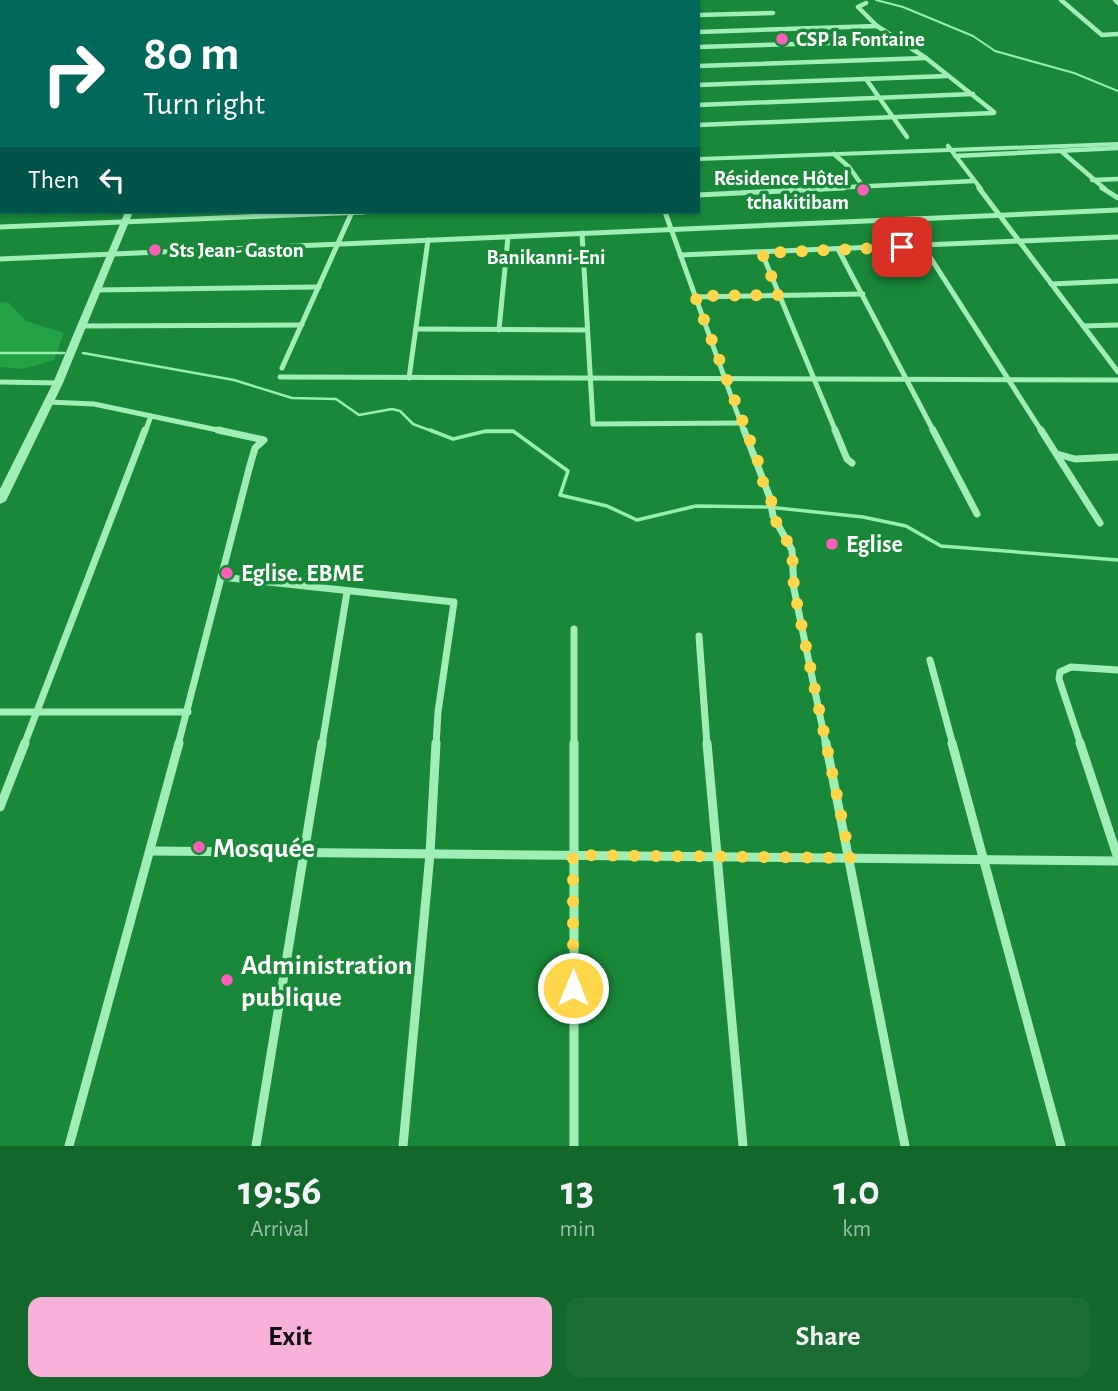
<!DOCTYPE html>
<html lang="en">
<head>
<meta charset="utf-8">
<style>
	body { margin:0; font-family:"Alegreya Sans",sans-serif; background:#1c6d33; color:#f1f3f6; height:100vh; display:flex; flex-direction:column; font-size:26px; white-space:nowrap }
	* { box-sizing:border-box; margin:0 }
	p { font-size:23px; color:#9dbea9 }
	.icon { flex:none; width:38px; height:38px; fill:none; stroke:currentColor; stroke-width:2; stroke-linecap:round; stroke-linejoin:round }
	.map { position:relative; height:1146px; overflow:hidden }
	.details { display:flex; flex-direction:column; background:#13672b; flex:1 }
	.details>* { flex:none }
	.banner { position:absolute; left:0px; top:0px; width:700px; height:214px; box-shadow:0 2px 5px #0004; background:#00695c; color:#fff; overflow:hidden }
	.pin { position:absolute; display:grid; place-items:center; width:60px; height:60px; color:#fff; margin:-30px; border-radius:14px; box-shadow:0 4px 10px #0006 }
	.me { position:absolute; width:77px; margin:-38px; rotate:0deg; stroke-linejoin:round; filter:drop-shadow(0 0 5px #0008) }
	.turn { display:flex; align-items:center; gap:24px; height:147px; padding:0 28px; font-size:32px }
	.turn .icon { width:91px; height:91px; stroke-width:2.5 }
	.turn b { display:block; font-size:49px; line-height:60px }
	.then { display:flex; align-items:center; height:66px; padding:0 28px; background:#0003; gap:14px; font-size:26px }
	.eta { display:flex; justify-content:space-evenly; align-items:center; height:119px; text-align:center }
	.eta b { font-size:42px; font-weight:600; line-height:49px }
	.cta { display:flex; gap:14px; margin-top:auto; padding:14px 28px }
	.cta a { flex:1; height:80px; border-radius:14px; background:#f7b0da; color:#111; font-size:28px; font-weight:600; line-height:80px; text-align:center }
	.cta a+a { background:#1c6d33; color:#f1f3f6 }
	.map>svg:first-child { display:block }
	.green { fill:#22a245 }
	.lines { fill:none; stroke-linecap:round; stroke-linejoin:round }
	.stream-far2 { stroke:#94f0ac; stroke-width:2 }
	.stream-far1 { stroke:#94f0ac; stroke-width:2.5 }
	.stream { stroke:#94f0ac; stroke-width:3.5 }
	.minor-far3 { stroke:#a1edb6; stroke-width:4.5 }
	.minor-far2 { stroke:#a1edb6; stroke-width:5 }
	.minor-far1 { stroke:#a1edb6; stroke-width:7 }
	.minor { stroke:#a1edb6; stroke-width:9 }
	.tertiary { fill:#a1edb6; fill-rule:evenodd }
	.route { stroke:#ffd54a; stroke-width:12; stroke-dasharray:0 21.6 }
	.poi-dot { fill:#ff5eb8; stroke:#198939; stroke-width:2.5 }
	.labels { text-anchor:middle; stroke-width:7; stroke-linejoin:round; paint-order:stroke }
	.far-poi-label { font-size:21px; font-weight:bold; fill:#fff; stroke:#198939; text-anchor:start }
	.far-neighbourhood-label { font-size:21px; font-weight:bold; fill:#fff; stroke:#198939 }
	.poi-label { font-size:24px; font-weight:bold; fill:#fff; stroke:#198939; text-anchor:start }
	.near-poi-label { font-size:28px; font-weight:bold; fill:#fff; stroke:#198939; text-anchor:start }
</style>
</head>
<body>
<div class="map">
<svg width="1118" height="1146" viewBox="0 0 1118 1146">
	<rect width="100%" height="100%" fill="#198939"/>
	<path class="green" d="M0,302L9,303L26,321L64,333L54,360L23,369L0,367Z"/>
	<g class="lines">
		<path class="stream-far2" d="M876,0L903,7L973,36L995,51L1074,73L1118,91"/>
		<g class="stream-far1">
			<path d="M0,353H64"/>
			<path d="M83,353L234,380L292,398L336,399L359,415L392,409L400,411L413,424L434,432"/>
			<path d="M482,432H514"/>
		</g>
		<path class="stream" d="M430,430L453,439L486,431H513L568,471L560,495L607,506L637,520L696,506L768,507L863,517L906,526L941,546L1118,560"/>
		<g class="minor-far3">
			<path d="M1061,0L1102,35L1118,34"/>
			<path d="M1115,0L1118,3"/>
			<path d="M563,2L614,0"/>
			<path d="M866,3L858,7L877,26L926,58L994,112"/>
			<path d="M698,15L773,13"/>
			<path d="M698,32L877,26"/>
			<path d="M698,47L901,41"/>
			<path d="M698,66L926,58"/>
			<path d="M866,79L907,137"/>
			<path d="M698,85L947,76"/>
			<path d="M698,105L973,94"/>
			<path d="M698,125L994,113"/>
			<path d="M948,146L981,189"/>
			<path d="M1061,151L1105,189"/>
			<path d="M834,154L849,167L862,185"/>
			<path d="M955,156L1118,148"/>
			<path d="M1092,180L1118,179"/>
			<path d="M809,189L974,181"/>
		</g>
		<g class="minor-far2">
			<path d="M979,188L1118,372"/>
			<path d="M1102,188L1118,198"/>
			<path d="M698,195L844,188"/>
			<path d="M665,212L744,432"/>
			<path d="M0,227L364,212"/>
			<path d="M582,233L593,424L741,423"/>
			<path d="M923,246L1042,432"/>
			<path d="M838,249L934,432"/>
			<path d="M762,253L836,432"/>
			<path d="M680,255L1118,237"/>
			<path d="M0,259L1118,210"/>
			<path d="M1051,284L1118,281"/>
			<path d="M96,290L319,287"/>
			<path d="M695,297L863,294"/>
			<path d="M80,326L302,325"/>
			<path d="M1083,326L1118,325"/>
			<path d="M416,329L587,330"/>
			<path d="M499,330L508,237"/>
			<path d="M282,368L352,212"/>
			<path d="M280,377L1118,380"/>
			<path d="M409,378L428,240"/>
			<path d="M0,382L58,383"/>
			<path d="M48,402L94,404L227,432"/>
			<path d="M145,432L151,416"/>
		</g>
		<g class="minor-far1">
			<path d="M744,430L770,498L773,516L792,550L794,589L826,745"/>
			<path d="M835,430L847,459L852,463"/>
			<path d="M933,430L977,514"/>
			<path d="M1041,430L1100,523"/>
			<path d="M1057,454L1075,459L1118,457"/>
			<path d="M221,577L454,602L438,712L436,745"/>
			<path d="M574,629V745"/>
			<path d="M699,636L707,745"/>
			<path d="M930,660L953,745"/>
			<path d="M0,712H188"/>
			<path d="M24,745L145,430"/>
			<path d="M178,745L249,469L255,448L264,440L218,430"/>
			<path d="M322,745L347,592"/>
			<path d="M1081,745L1059,679L1060,672L1071,667L1118,670"/>
		</g>
		<g class="minor">
			<path d="M574,743V1146"/>
			<path d="M707,743L743,1146"/>
			<path d="M826,743L905,1146"/>
			<path d="M952,743L1061,1146"/>
			<path d="M1080,743L1118,858"/>
			<path d="M0,807L25,743"/>
			<path d="M151,851L1118,861"/>
			<path d="M69,1146L179,743"/>
			<path d="M256,1146L322,743"/>
			<path d="M403,1146L430,854L436,743"/>
		</g>
		<g class="tertiary">
			<path d="M1118,142V146L698,161V157Z"/>
			<rect x="0" y="182" width="2" height="6"/>
			<path d="M125,212H133L63,383L6,501L0,504V489L53,383Z"/>
		</g>
	</g>
	<g class="lines">
		<path class="route" d="M573,988V855L850,858L794,589L792,550L773,516L771,498L764,486L759,464L695,296L779,295L762,253L902,247"/>
	</g>
	<g class="poi-dot">
		<circle cx="782" cy="39" r="7"/>
		<circle cx="863" cy="190" r="7"/>
		<circle cx="155" cy="250" r="7"/>
		<circle cx="832" cy="544" r="7"/>
		<circle cx="227" cy="573" r="7"/>
		<circle cx="199" cy="847" r="7"/>
		<circle cx="227" cy="980" r="7"/>
	</g>
	<g class="labels">
		<g class="far-poi-label">
			<text x="796" y="46">CSP la Fontaine</text>
			<text x="849" y="185" text-anchor="end">Résidence Hôtel<tspan x="849" dy="24">tchakitibam</tspan></text>
			<text x="169" y="257">Sts Jean- Gaston</text>
		</g>
		<g class="far-neighbourhood-label">
			<text x="546" y="264">Banikanni-Eni</text>
		</g>
		<g class="poi-label">
			<text x="846" y="552">Eglise</text>
			<text x="241" y="581">Eglise. EBME</text>
		</g>
		<g class="near-poi-label">
			<text x="213" y="857">Mosquée</text>
			<text x="241" y="974">Administration<tspan x="241" dy="32">publique</tspan></text>
		</g>
	</g>
</svg>
<div class="pin" style="left:902px;top:247px;background:#d93025"><svg class="icon" aria-label="arrive" viewBox="0 0 24 24"><path d="M6 21V4h12l-3 4 3 4H6"/></svg></div>
<svg class="me" style="left:573px;top:988px" viewBox="-20 -20 40 40"><circle r="17" fill="#ffd54a" stroke="#fff" stroke-width="3"/><path d="M0-11L8 9 0 5-8 9z" fill="#fff"/></svg>
<div class="banner">
<div class="turn"><svg class="icon" aria-label="right" viewBox="0 0 24 24"><path d="M7 20v-9h11M14 6l5 5-5 5"/></svg><div><b>80 m</b>Turn right</div></div>
<div class="then">Then<svg class="icon" aria-label="left" viewBox="0 0 24 24"><path d="M17 20v-9H6M10 6l-5 5 5 5"/></svg></div>
</div>
</div>
<section class="details">
<div class="eta">
<div><b>19:56</b><p>Arrival</p></div>
<div><b>13</b><p>min</p></div>
<div><b>1.0</b><p>km</p></div>
</div>
<div class="cta"><a>Exit</a><a>Share</a></div>
</section>
</body>
</html>
